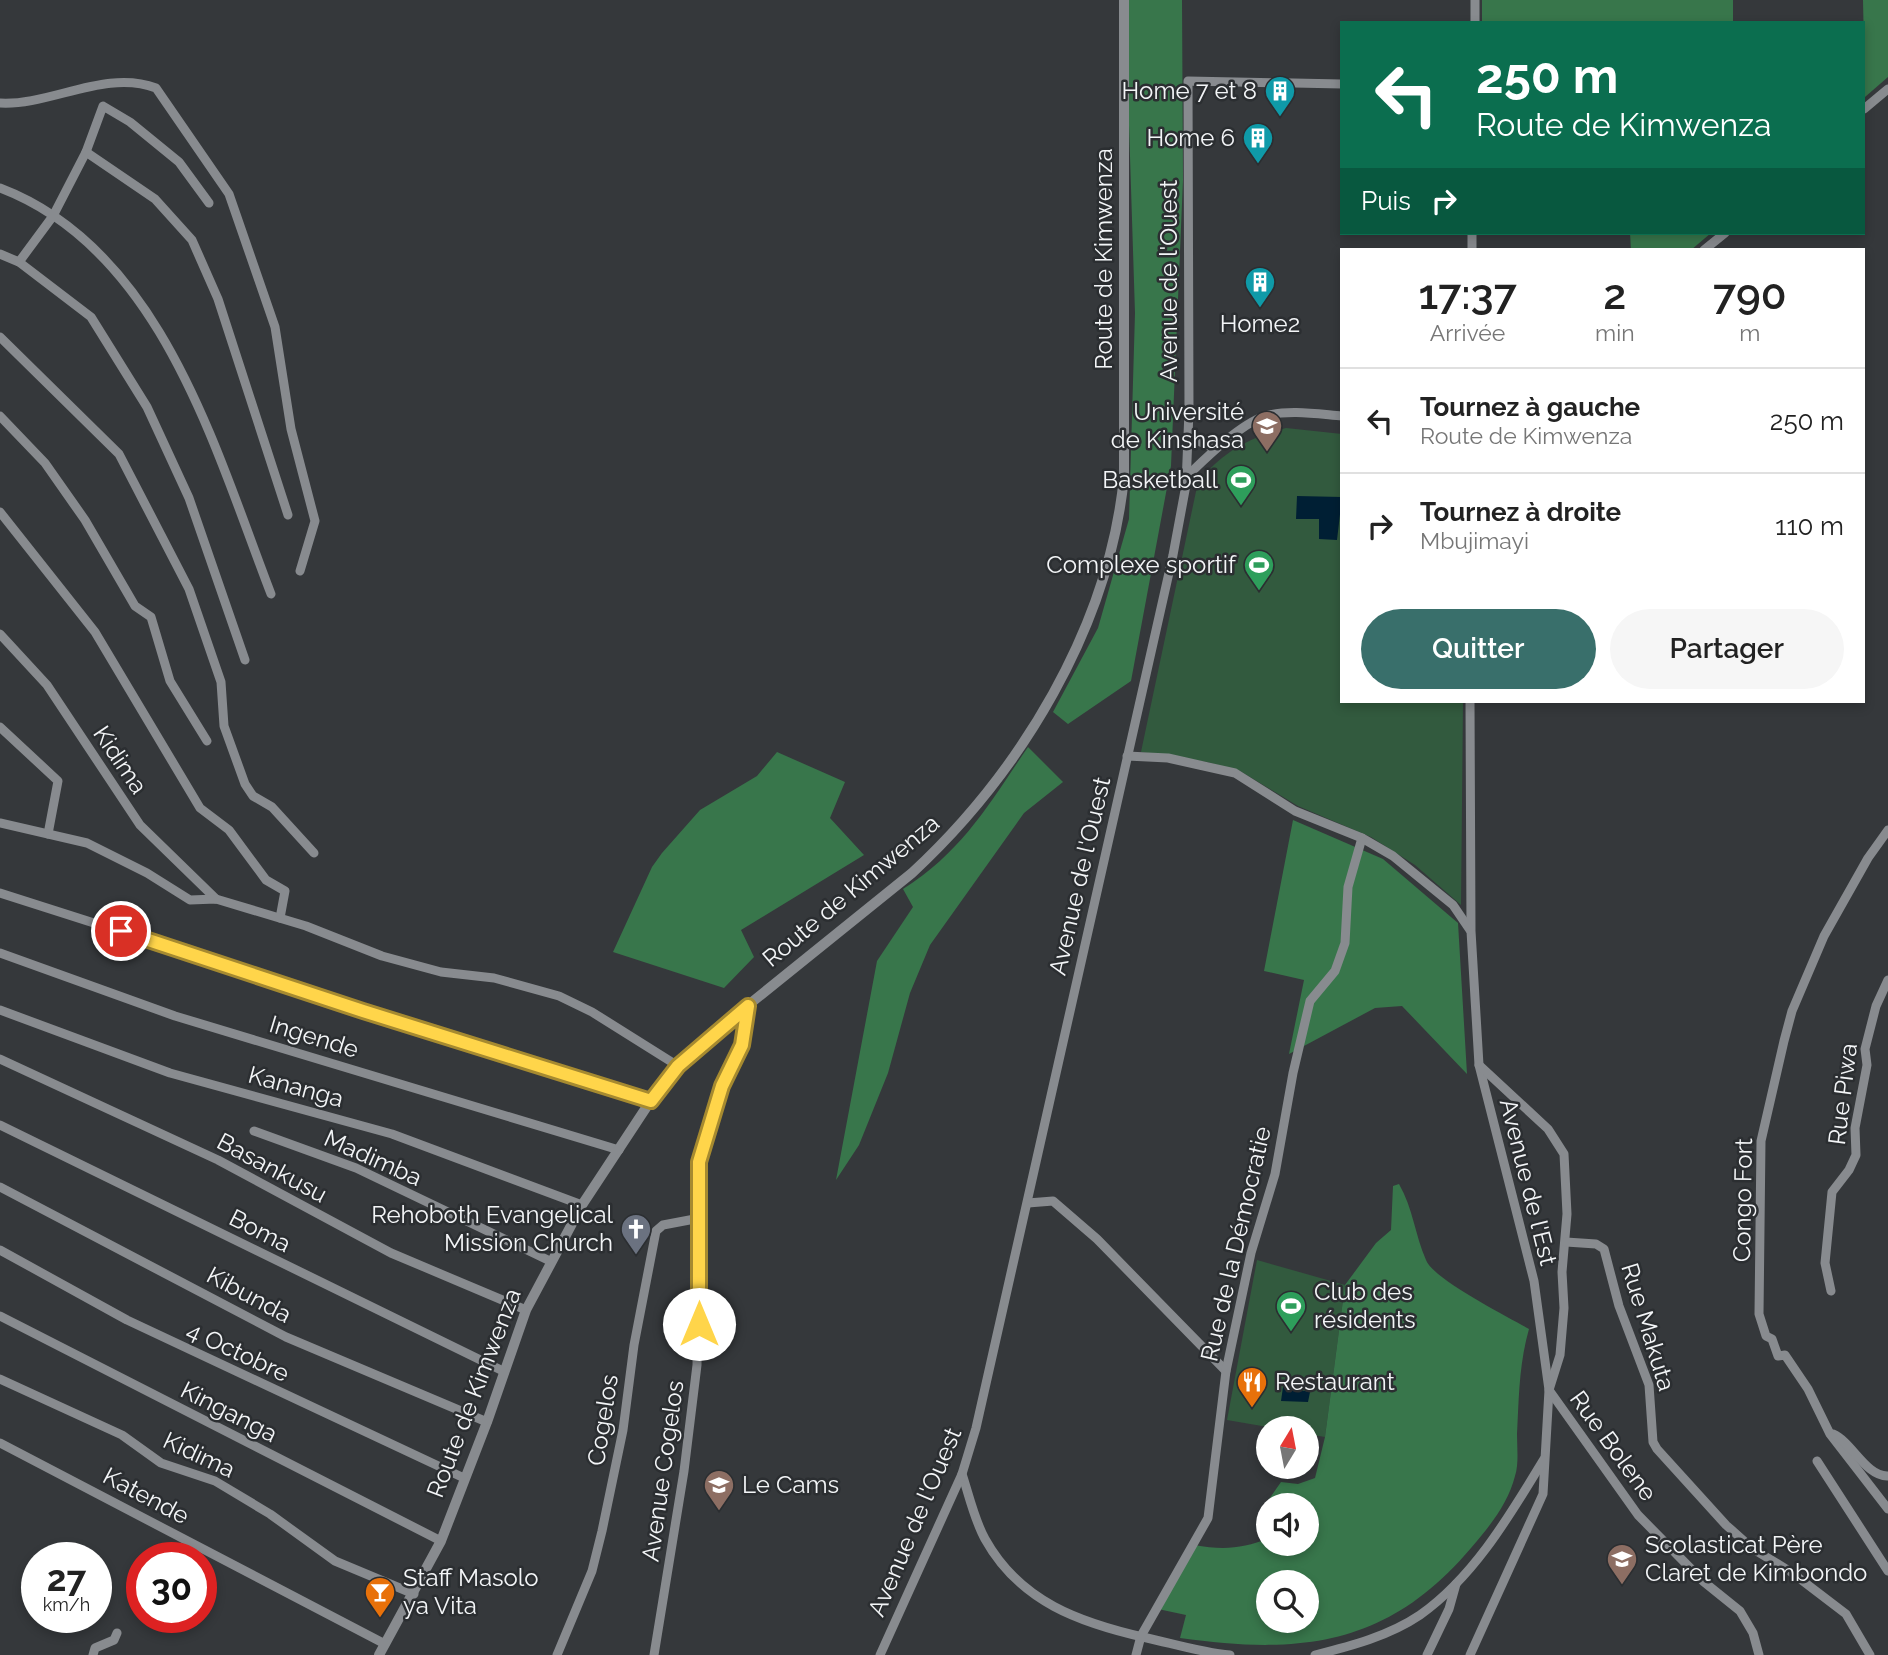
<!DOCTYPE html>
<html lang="fr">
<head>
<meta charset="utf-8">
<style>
	body { margin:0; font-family:Raleway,sans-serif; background:#f6f6f6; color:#222; height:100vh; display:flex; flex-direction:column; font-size:26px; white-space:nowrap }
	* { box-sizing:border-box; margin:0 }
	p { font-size:23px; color:#767676 }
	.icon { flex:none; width:38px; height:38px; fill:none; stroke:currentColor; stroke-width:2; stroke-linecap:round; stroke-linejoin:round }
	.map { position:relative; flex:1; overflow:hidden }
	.details { position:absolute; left:1340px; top:248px; width:525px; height:455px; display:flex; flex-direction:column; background:#fff; border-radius:0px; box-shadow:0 4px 10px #0003 }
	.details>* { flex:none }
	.top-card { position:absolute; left:1340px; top:21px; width:525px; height:214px; border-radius:0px; box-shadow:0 4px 10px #0003; background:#0b6e4f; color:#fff; overflow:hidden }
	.needle { width:46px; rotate:10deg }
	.tools { position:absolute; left:1256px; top:1416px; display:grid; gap:14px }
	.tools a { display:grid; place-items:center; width:63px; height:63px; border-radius:50%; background:#fff; box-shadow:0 4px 10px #0003; font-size:35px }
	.speed { position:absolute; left:21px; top:1542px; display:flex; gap:14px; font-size:35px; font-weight:700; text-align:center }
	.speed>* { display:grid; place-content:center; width:91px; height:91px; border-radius:50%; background:#fff; box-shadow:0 4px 10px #0003; line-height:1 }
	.speed small { font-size:18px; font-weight:400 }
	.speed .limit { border:10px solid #d22; background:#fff; color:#111 }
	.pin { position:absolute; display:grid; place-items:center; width:60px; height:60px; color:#fff; margin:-30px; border:4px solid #fff; border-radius:50%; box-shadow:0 2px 7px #0007 }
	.me { position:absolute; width:77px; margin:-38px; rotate:0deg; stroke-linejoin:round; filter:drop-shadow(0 0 5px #0008) }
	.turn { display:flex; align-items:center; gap:24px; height:147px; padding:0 21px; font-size:32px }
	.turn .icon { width:91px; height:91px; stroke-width:2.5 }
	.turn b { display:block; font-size:49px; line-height:60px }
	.then { display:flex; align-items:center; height:66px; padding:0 21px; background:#0003; gap:14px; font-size:26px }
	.eta { display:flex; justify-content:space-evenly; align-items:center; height:119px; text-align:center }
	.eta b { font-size:42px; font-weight:600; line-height:49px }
	.button { display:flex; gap:14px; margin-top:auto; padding:14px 21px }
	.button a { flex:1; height:80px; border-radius:42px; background:#396f6b; color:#fff; font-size:28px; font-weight:600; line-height:80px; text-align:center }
	.button a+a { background:#f6f6f6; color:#222 }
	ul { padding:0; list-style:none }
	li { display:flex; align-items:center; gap:21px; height:105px; padding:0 21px; border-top:2px solid #e0e0e0 }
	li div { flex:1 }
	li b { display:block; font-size:26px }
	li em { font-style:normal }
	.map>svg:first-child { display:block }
	.green { fill:#325a3e }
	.forest { fill:#38764b; fill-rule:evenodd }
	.water { fill:#001f34 }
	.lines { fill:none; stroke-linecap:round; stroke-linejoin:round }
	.minor { stroke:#888b8f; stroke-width:9 }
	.tertiary { stroke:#888b8f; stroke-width:10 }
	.route-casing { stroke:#a68a30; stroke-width:18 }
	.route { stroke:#ffd54a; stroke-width:12 }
	.labels { text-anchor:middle; stroke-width:5; stroke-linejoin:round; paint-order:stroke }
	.poi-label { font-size:24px; fill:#f3f5f7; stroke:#2b2e31; text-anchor:end }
	.street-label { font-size:24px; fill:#f3f5f7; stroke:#2b2e31 }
</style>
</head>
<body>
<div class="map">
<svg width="1888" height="1655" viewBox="0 0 1888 1655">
	<rect width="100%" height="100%" fill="#35383b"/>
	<g class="green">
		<path d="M1286,428L1342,434V702H1463L1461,905L1415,865L1371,837L1298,806L1240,771L1207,762L1141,752L1198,482C1223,452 1248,438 1286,428Z"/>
		<path d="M1257,1260L1345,1285L1325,1437L1307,1434V1428H1273L1227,1420Z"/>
	</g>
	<g class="forest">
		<path d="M1125,0H1182L1183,180L1171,466L1131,681L1068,724L1053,712L1098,628L1129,519L1135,313Z"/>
		<rect x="1482" y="0" width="251" height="23"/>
		<path d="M1863,0H1888V77L1865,97Z"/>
		<path d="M1630,233H1711L1691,250H1631Z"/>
		<path d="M1028,747L1063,782L1024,813L930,945L910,993L888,1073L859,1145L836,1180L877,961L913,907L903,889C963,851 989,804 1028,747Z"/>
		<path d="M777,752L845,782L830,818L864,855L741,930L754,957L724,988L613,952L652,867L662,853L700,810L757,776Z"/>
		<path d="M1293,820L1383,859L1458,923L1467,1074L1402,1006L1375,1008L1289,1054L1304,980L1264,971Z"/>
		<path d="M1399,1184C1413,1208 1415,1235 1426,1260C1433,1279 1508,1317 1529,1329C1519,1364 1519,1397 1517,1434C1517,1448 1519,1463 1515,1476C1508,1504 1489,1527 1471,1548C1388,1646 1301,1655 1180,1638L1186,1615L1158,1609L1194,1545C1223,1550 1242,1549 1269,1538V1544H1307V1505L1267,1502L1281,1482L1298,1484L1315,1478L1325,1437L1345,1285L1376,1243L1391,1230L1393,1186ZM1269,1582H1307V1620H1269Z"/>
	</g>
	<g class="water">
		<path d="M1297,496L1342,497L1337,540L1319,539V519H1296Z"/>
		<path d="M1283,1387L1310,1392L1308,1402L1281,1401Z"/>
	</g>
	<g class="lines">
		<g class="minor">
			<path d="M1475,23V0"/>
			<path d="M0,103C50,106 105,69 156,88L229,194L275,327L291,429L315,521L300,571"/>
			<path d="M1864,109L1888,89"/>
			<path d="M86,152L155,199L192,240L218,299L288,515"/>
			<path d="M0,188C161,249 215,449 271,594"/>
			<path d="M1472,250V233"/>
			<path d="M1704,250L1725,233"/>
			<path d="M0,254L19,262L91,317L147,407L189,498L245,660"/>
			<path d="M19,262L53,216L86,152L103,106L130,122L179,162L209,203"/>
			<path d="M0,337L119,454L189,589L221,682L224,726L245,784L253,796L272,807L314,853"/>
			<path d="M0,416L45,463L85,520L135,606L151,617L170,681L207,741"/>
			<path d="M1188,436L1215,449"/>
			<path d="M1187,476C1207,457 1239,425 1265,416C1289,409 1318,414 1342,416"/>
			<path d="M0,512L95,632L200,808L229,830L266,880L285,891L280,918"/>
			<path d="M0,634L47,685L140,825L216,899"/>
			<path d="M1470,702L1471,931L1479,1065L1534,1281L1549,1390L1543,1494L1470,1655"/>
			<path d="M0,727L58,781L48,834"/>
			<path d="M1127,756L1168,758L1235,773L1295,811L1362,838L1393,856L1453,905L1470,930"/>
			<path d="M0,823L87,843L147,873L190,900L216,899L306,926L382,956L441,972L494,978L559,996L592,1012L678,1066"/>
			<path d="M1888,830L1868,858L1824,936L1792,1011L1784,1041L1761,1141L1759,1314L1766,1336L1772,1339L1778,1356L1785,1355L1808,1389L1830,1434L1888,1509"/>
			<path d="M0,893L651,1101"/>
			<path d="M0,953L175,1016L619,1150"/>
			<path d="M0,1010L170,1073L392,1134L582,1205"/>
			<path d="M0,1059L218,1160L391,1253L526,1310"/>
			<path d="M1479,1065L1548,1129L1564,1154L1567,1214L1562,1272L1564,1308L1560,1355L1549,1390L1638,1515L1704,1582L1740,1611L1753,1633L1759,1655"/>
			<path d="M0,1125L503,1371"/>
			<path d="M254,1131L356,1168L550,1261"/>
			<path d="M0,1187L286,1337L487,1422"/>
			<path d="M1028,1203L1053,1201L1097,1239L1226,1371"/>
			<path d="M1566,1242L1596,1244L1604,1249L1619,1306L1649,1385L1653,1442L1657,1449L1726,1525L1753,1549L1791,1572L1846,1614L1870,1655"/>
			<path d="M0,1250L127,1320L464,1478"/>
			<path d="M1831,1291L1825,1263L1832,1192L1849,1170L1856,1155L1855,1128L1867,1065L1865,1049L1876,1006L1888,980"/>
			<path d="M0,1316L441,1541"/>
			<path d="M0,1379L122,1435L161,1463L215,1481L270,1514L335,1561L414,1594"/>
			<path d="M1833,1434C1852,1442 1866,1477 1888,1476"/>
			<path d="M0,1443L385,1644"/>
			<path d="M1817,1461L1888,1571"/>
			<path d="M962,1474C969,1495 974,1519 985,1539C1020,1602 1080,1623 1147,1638C1174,1644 1203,1653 1230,1655"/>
			<path d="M93,1655L95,1648L114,1640L117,1633"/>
			<path d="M557,1655L592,1571L602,1531L623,1430L634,1345L656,1231L663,1225L700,1218"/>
			<path d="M654,1655L684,1471L697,1365L699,1162L722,1086L742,1045L748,1006"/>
			<path d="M880,1655L962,1474L976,1428L1173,555L1186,485L1189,411L1188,81L1342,84"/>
			<path d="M1136,1655L1141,1636L1208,1518L1226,1371L1251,1253L1275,1174L1293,1073L1310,1001L1335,971L1345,943L1348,887L1362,838"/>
			<path d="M1315,1655C1351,1646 1389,1636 1420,1615C1474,1577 1510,1515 1544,1459"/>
			<path d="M1427,1655L1449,1609L1456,1584"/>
		</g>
		<path class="tertiary" d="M379,1655L441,1541L487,1422L526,1310L582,1205L663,1082L705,1040L912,873C1021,772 1109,627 1124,477V0"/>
	</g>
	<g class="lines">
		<g class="route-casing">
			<path id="route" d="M121,931L363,1011L651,1101L678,1066L748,1006L742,1045L722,1086L699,1162V1324"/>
		</g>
		<use href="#route" class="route"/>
	</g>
	<defs>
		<g id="building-pin" transform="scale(1.575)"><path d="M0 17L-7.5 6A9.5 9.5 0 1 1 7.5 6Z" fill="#0f9aa8" stroke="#2b2e31"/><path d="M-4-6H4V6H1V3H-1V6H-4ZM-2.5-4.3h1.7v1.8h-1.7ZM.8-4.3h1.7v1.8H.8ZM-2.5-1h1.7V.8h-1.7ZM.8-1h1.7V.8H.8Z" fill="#fff"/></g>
		<g id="university-pin" transform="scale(1.575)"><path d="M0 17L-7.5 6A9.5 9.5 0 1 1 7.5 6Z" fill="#8d6e63" stroke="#2b2e31"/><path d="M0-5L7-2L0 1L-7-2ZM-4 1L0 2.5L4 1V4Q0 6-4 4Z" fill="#fff"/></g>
		<g id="stadium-pin" transform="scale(1.575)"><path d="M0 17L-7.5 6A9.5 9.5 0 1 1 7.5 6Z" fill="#2e9e5b" stroke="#2b2e31"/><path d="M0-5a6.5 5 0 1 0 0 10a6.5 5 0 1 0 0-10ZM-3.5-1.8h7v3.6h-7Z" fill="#fff"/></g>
		<g id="church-pin" transform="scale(1.575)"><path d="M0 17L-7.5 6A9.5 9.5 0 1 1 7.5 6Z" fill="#6b7280" stroke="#2b2e31"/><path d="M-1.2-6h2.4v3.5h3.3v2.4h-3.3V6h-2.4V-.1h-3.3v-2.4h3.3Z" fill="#fff"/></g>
		<g id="restaurant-pin" transform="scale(1.575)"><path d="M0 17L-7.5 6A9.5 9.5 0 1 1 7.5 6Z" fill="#e8710a" stroke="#2b2e31"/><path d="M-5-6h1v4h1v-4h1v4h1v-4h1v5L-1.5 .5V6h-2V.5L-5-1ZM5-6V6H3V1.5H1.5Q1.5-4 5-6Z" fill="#fff"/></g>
		<g id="school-pin" transform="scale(1.575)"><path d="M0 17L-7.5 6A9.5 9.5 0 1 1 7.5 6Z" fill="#8d6e63" stroke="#2b2e31"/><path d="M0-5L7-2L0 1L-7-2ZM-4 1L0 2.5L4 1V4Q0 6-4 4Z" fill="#fff"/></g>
		<g id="bar-pin" transform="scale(1.575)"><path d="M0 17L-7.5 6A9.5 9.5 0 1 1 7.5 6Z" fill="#e8710a" stroke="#2b2e31"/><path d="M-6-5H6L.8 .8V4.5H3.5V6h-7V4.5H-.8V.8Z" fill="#fff"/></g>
	</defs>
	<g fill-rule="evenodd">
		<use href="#building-pin" x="1280" y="91"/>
		<use href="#building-pin" x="1258" y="138"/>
		<use href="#building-pin" x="1260" y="282"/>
		<use href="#university-pin" x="1267" y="426"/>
		<use href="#stadium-pin" x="1241" y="480"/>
		<use href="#stadium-pin" x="1259" y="565"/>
		<use href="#church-pin" x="636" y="1229"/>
		<use href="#stadium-pin" x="1291" y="1306"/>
		<use href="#restaurant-pin" x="1252" y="1382"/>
		<use href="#school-pin" x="719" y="1485"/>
		<use href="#university-pin" x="1622" y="1559"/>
		<use href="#bar-pin" x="380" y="1592"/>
	</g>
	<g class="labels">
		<g class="poi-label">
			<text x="1257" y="99">Home 7 et 8</text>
			<text x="1235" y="146">Home 6</text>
			<text x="1260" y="332" text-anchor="middle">Home2</text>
			<text x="1244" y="420">Université<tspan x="1244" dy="28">de Kinshasa</tspan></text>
			<text x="1218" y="488">Basketball</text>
			<text x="1236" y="573">Complexe sportif</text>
			<text x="613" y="1223">Rehoboth Evangelical<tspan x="613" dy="28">Mission Church</tspan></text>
			<text x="1314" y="1300" text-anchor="start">Club des<tspan x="1314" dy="28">résidents</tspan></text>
			<text x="1275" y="1390" text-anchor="start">Restaurant</text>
			<text x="742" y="1493" text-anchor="start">Le Cams</text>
			<text x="1645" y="1553" text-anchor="start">Scolasticat Père<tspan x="1645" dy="28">Claret de Kimbondo</tspan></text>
			<text x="403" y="1586" text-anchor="start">Staff Masolo<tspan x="403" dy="28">ya Vita</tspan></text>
		</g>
		<g class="street-label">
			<text transform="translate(1104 259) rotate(-90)" y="8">Route de Kimwenza</text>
			<text transform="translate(1169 281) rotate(-90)" y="8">Avenue de l'Ouest</text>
			<text transform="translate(120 760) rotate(56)" y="8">Kidima</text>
			<text transform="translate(1080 876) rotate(-77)" y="8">Avenue de l'Ouest</text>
			<text transform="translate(851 891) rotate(-40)" y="8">Route de Kimwenza</text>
			<text transform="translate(314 1037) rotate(17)" y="8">Ingende</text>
			<text transform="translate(296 1087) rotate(15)" y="8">Kananga</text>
			<text transform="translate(1843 1094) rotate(-83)" y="8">Rue Piwa</text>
			<text transform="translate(373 1158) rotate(24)" y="8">Madimba</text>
			<text transform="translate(272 1168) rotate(28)" y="8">Basankusu</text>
			<text transform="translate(1528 1182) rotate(76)" y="8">Avenue de l'Est</text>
			<text transform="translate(1743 1200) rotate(-89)" y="8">Congo Fort</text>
			<text transform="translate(260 1231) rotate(27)" y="8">Boma</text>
			<text transform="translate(1236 1244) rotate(-77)" y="8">Rue de la Démocratie</text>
			<text transform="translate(249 1295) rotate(28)" y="8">Kibunda</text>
			<text transform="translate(1648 1327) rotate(73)" y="8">Rue Makuta</text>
			<text transform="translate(238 1352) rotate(25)" y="8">4 Octobre</text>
			<text transform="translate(474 1393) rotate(-69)" y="8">Route de Kimwenza</text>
			<text transform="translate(229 1412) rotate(27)" y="8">Kinganga</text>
			<text transform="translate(603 1420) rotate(-81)" y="8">Cogelos</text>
			<text transform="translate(1613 1446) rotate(54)" y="8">Rue Bolene</text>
			<text transform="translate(199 1455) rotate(25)" y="8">Kidima</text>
			<text transform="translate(663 1471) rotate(-82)" y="8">Avenue Cogelos</text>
			<text transform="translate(146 1496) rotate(28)" y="8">Katende</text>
			<text transform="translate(915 1522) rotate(-67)" y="8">Avenue de l'Ouest</text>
		</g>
	</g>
</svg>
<div class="tools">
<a><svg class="needle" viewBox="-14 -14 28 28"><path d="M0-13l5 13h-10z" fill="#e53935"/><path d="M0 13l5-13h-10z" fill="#767676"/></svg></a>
<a><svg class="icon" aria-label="sound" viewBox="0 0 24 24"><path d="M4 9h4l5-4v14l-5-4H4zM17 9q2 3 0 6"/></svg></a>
<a><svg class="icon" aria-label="search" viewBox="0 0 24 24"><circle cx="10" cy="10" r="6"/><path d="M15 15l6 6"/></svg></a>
</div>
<div class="speed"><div>27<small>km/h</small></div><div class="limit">30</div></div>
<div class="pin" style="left:121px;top:931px;background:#d93025"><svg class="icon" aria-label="arrive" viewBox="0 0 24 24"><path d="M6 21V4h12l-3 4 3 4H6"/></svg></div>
<svg class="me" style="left:699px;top:1324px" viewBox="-20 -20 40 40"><circle r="19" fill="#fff"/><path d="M0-13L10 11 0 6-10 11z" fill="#ffd54a"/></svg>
<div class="top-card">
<div class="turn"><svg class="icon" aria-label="left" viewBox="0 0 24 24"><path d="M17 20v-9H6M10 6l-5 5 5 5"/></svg><div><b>250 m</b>Route de Kimwenza</div></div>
<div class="then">Puis<svg class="icon" aria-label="right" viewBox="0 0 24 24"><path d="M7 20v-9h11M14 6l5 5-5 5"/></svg></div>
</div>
<section class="details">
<div class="eta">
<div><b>17:37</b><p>Arrivée</p></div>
<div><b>2</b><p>min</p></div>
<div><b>790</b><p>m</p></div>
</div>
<ul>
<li><svg class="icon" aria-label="left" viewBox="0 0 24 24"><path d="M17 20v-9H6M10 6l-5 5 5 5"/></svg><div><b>Tournez à gauche</b><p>Route de Kimwenza</p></div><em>250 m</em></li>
<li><svg class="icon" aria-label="right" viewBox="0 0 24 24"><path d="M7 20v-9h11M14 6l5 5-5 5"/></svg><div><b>Tournez à droite</b><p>Mbujimayi</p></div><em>110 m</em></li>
</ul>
<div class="button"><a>Quitter</a><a>Partager</a></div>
</section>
</div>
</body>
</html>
